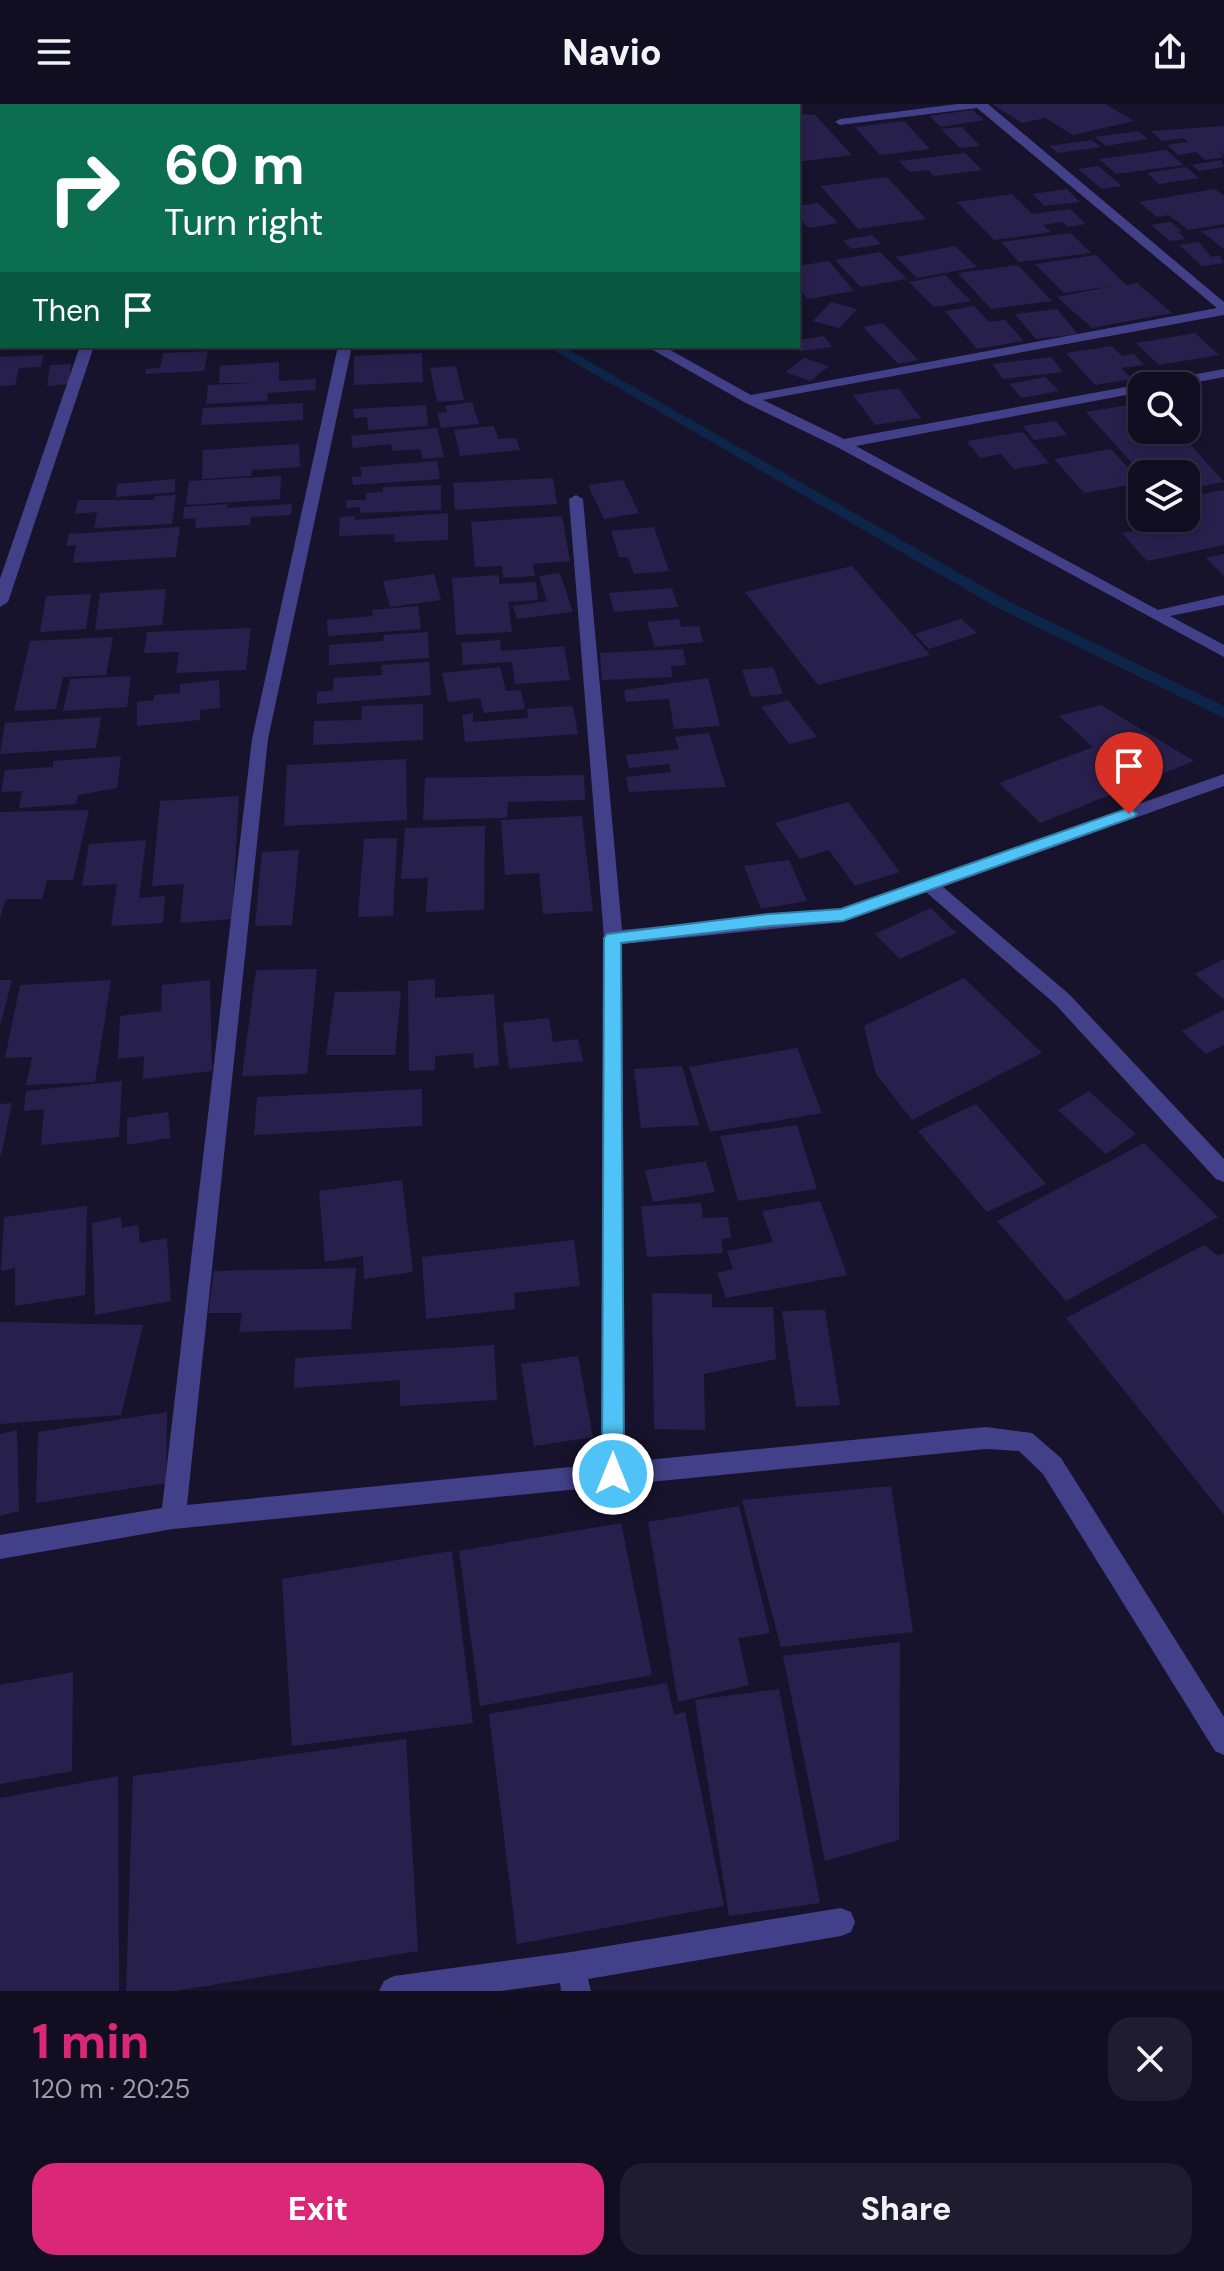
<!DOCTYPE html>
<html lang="en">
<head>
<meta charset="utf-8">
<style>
	body { margin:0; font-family:"DM Sans",sans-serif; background:#1e1c2e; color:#f1f3f6; height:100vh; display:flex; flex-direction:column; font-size:30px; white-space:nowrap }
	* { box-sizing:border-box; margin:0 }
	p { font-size:26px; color:#9c9ca5 }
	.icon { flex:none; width:44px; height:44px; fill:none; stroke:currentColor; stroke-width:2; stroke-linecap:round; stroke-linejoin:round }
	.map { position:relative; height:1887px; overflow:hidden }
	.side { display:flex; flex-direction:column; background:#110e21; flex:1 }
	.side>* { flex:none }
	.hud { position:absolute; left:0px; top:0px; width:800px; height:244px; box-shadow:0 4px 12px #0003,0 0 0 2px #302e3f; background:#0b6e4f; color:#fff; overflow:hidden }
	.buttons { position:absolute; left:1128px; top:268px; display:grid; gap:16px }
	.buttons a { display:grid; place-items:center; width:72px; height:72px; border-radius:16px; background:#110e21; box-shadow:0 4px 12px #0003,0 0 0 2px #302e3f; font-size:40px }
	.pin { position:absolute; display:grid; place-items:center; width:68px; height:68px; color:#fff; margin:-82px -34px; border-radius:50% 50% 50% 0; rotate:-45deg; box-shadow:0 0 8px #0007 }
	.pin .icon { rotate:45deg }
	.me { position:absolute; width:88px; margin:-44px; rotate:0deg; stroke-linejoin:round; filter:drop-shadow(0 0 6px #0008) }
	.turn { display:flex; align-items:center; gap:28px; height:168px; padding:0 32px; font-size:36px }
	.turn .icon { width:104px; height:104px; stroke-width:2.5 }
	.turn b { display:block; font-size:56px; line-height:68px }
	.then { display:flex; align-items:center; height:76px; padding:0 32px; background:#0003; gap:16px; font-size:30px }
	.round { display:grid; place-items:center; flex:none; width:84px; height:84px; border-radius:24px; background:#1e1c2e }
	.head { display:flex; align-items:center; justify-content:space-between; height:136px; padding:0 32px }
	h1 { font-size:48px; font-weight:800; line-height:60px; color:#db2777 }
	.action { display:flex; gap:16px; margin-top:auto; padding:16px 32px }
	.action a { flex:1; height:92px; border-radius:24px; background:#db2777; color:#fff; font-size:32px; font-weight:800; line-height:92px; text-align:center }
	.action a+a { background:#1e1c2e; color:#f1f3f6 }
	header { display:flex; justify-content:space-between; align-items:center; height:104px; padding:0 32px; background:#110e21; font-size:36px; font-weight:800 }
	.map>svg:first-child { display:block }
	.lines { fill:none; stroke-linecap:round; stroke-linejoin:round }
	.stream { fill:#0e254a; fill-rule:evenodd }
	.canal { fill:#0e254a; fill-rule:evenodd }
	.building { fill:#28204c }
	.minor { fill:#424088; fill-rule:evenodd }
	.route { fill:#4fc3f7; stroke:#337fa1; stroke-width:2 }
</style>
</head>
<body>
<header><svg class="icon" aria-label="menu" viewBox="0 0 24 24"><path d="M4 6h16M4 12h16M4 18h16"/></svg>Navio<svg class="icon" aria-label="share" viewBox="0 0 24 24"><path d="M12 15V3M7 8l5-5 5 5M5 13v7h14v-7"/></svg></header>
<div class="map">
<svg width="1224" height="1887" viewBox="0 0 1224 1887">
	<rect width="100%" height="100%" fill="#17132c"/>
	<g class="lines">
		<path class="stream" d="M546,242H562L1010,498L1224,602V614L998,504Z"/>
		<g class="canal">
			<path d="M611,0H657L610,2Z"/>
			<rect x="0" y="70" width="2" height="24"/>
		</g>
	</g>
	<g class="building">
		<path d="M992,0H1105L1134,17L1073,31L1045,14L1022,19Z"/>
		<path d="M972,6L984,16L941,23L929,12Z"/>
		<path d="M798,10L815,11L852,51L798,58Z"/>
		<path d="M904,17L930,45L880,51L855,23Z"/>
		<path d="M1224,22V51L1217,46L1224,53L1205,56L1196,48L1178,51L1167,41L1188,38L1184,34L1162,37L1151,27Z"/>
		<path d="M962,23L980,42L960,44L941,25Z"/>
		<path d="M1138,27L1148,35L1106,42L1095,33Z"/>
		<path d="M1092,36L1101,43L1058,49L1049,42Z"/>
		<path d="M1166,46L1184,61L1116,70L1099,55Z"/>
		<path d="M965,49L982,66L934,72L928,66L910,68L899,57Z"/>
		<path d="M1221,56L1224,63L1199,67L1192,61Z"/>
		<path d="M1098,62L1122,82L1102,85L1078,65Z"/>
		<path d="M1186,63L1199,74L1159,80L1147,69Z"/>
		<path d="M887,73L926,115L858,125L821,82Z"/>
		<path d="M1067,85L1080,98L1045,102L1032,90Z"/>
		<path d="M1215,85L1224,92V120L1188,126L1169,111L1157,113L1139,98Z"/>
		<path d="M1012,90L1032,110L1070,105L1086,120L1068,123L1063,118L1043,121L1051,128L994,136L957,98Z"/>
		<path d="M818,99L838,119L809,124L798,113V102Z"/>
		<path d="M1171,118L1182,127L1178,128L1186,135L1170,137L1151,121Z"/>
		<path d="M1224,123V145L1201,127Z"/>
		<path d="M1071,129L1091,149L1019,158L1001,138Z"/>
		<path d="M872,131L881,140L851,145L843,136Z"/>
		<path d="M1199,138L1211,153L1220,151L1224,159L1202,162L1179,141Z"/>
		<path d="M955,142L977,163L917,174L896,153Z"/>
		<path d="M880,148L907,175L861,183L835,156Z"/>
		<path d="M1096,151L1126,181L1137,179L1172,209L1092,224L1057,193L1113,182L1064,189L1035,160Z"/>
		<path d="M829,157L854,187L808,195L798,183V162Z"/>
		<path d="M1018,161L1052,197L991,205L958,169Z"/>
		<path d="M945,171L971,197L934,203L909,178Z"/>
		<path d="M831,198L857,205L839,224L813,217Z"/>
		<path d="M974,202L989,218L1005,216L1024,237L977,245L945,207Z"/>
		<path d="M1057,205L1078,230L1036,235L1015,210Z"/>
		<path d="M883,219L918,256L898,260L863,223Z"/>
		<path d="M1195,229L1219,251L1159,261L1136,239Z"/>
		<path d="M824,232L832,243L801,247L798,243V236Z"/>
		<path d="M1112,242L1122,252L1134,250L1144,261L1121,264L1132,275L1095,281L1066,249Z"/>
		<path d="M208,247L204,267L145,270L146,265L160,264L163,249Z"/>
		<path d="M422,249L423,278L354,281V252Z"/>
		<path d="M44,251L41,263L19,264L15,281L0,282V253Z"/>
		<path d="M1051,253L1063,268L1003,275L992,260Z"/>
		<path d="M804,254L829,262L810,277L785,268Z"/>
		<path d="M279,258V277L316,275L315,286L268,289L267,297L206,300L208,281L255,279H219L220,262Z"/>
		<path d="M71,260L69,280L47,282L50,261Z"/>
		<path d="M456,262L464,296L437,298L430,264Z"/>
		<path d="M1045,273L1059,287L1022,294L1009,280Z"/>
		<path d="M898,284L921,314L875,321L853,291Z"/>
		<path d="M472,298L479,320L441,324L437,309L447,308L445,302Z"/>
		<path d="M303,299V316L201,321L203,304Z"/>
		<path d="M1142,299V326H1177L1224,378L1186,385V370H1142L1086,308Z"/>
		<path d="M426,301L428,322L368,326L367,313L354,314L353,305Z"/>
		<path d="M1056,317L1067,331L1034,336L1023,322Z"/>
		<path d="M494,322L498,335L516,334L520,346L460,352L454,326Z"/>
		<path d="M437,324L444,353L423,355L420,345L392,347L391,340L353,344L351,332Z"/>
		<path d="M1023,328L1049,359L1014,365L1001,350L980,354L967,337Z"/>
		<path d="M299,340L300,363L252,366L251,372L202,375L203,346Z"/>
		<path d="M1111,345L1142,379L1084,389L1054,355Z"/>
		<path d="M437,357L440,375L353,381L352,373L362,372L360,363Z"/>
		<path d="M281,372L280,395L186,401L189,377Z"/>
		<path d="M553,374L557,400L455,406L453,379Z"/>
		<path d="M175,375V388L116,393L117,380Z"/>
		<path d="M623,376L639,409L604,415L588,381Z"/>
		<path d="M441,381V406L360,409V403L346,404L347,396H366V389L383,388V383Z"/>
		<path d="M1224,386V441L1147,457L1122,429L1178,418L1173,414H1186V393Z"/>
		<path d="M176,391L172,420L94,424L97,408L75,410L78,396H154L155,392Z"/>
		<path d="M228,400L227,404L292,400L291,411L251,413L250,421L195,424L196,414L183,415L184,403Z"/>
		<path d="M448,409V436L394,438L395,430L339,432L340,413L355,412V416Z"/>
		<path d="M562,412L570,457L533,460L535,472L503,474L502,462L475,463L471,418Z"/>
		<path d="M180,423L176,453L73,459L76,441L66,442L69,430Z"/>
		<path d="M654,423L669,467L634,470L628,453H619L611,427Z"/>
		<path d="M1224,450V472L1206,454Z"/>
		<path d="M852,462L930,551L818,581L745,488Z"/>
		<path d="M560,469L573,508L517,515L513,502L547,497L539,472Z"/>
		<path d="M434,470L441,496L390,503L383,477Z"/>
		<path d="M499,471V480L536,478L538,496L508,498L512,528L456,531L452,474Z"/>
		<path d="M672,484L678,503L614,508L609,489Z"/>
		<path d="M166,485L162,521L95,526L100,489Z"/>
		<path d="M91,490L86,525L40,528L46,492Z"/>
		<path d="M418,502L421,525L328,532L327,516L373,512L372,506Z"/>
		<path d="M679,515L681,523L699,522L703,538L655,543L647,518Z"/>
		<path d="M961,515L977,529L929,545L915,530Z"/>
		<path d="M251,524L246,566L176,569L179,548L144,549L147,528Z"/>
		<path d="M428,528L429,554L329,561V541L383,537L384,531Z"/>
		<path d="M113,533L106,571L63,573L56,605L14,607L30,537Z"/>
		<path d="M500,536L501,547L564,542L570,576L515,580L512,558L463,561L461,539Z"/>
		<path d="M683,545L686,561L671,562L672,573L602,576L600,549Z"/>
		<path d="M429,558L431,591L317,600V588L333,586L334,574L382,571L381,561Z"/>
		<path d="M500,563L506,587L521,586L525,605L484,609L480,594L448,598L442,569Z"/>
		<path d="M773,563L783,590L751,593L742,566Z"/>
		<path d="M131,572L127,603L63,607L70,575Z"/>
		<path d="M708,574L720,622L674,625L669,595L626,598L624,586Z"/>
		<path d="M219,576L220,604L200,606V616L137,622V598L154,596V591L180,589V580Z"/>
		<path d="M788,596L817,633L789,640L761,603Z"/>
		<path d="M423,600V636L313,641L314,617L361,616L362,602Z"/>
		<path d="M1101,601L1194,657L1040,719L999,679L1093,643L1059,612Z"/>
		<path d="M573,602L578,630L465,638L462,611L473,609V618L528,614L527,605Z"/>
		<path d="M101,613L96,644L0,650L5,619Z"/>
		<path d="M709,629L726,683L629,688L626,673L671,668L669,660L629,664L626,651L679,645L675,633Z"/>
		<path d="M121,652L117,684L78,691L76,700L19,704L22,687L1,688L5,666L53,663V657Z"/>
		<path d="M406,655L407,716L284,722L287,661Z"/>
		<path d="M584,671L585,696L508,698L507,714L423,716L425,674Z"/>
		<path d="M239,692L232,815L180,819L184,780L152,782L160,697Z"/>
		<path d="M848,698L900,768L855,782L829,746L800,755L775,719Z"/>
		<path d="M89,706L73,776H47L42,795H6L0,814V708Z"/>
		<path d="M582,712L593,807L543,810L539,769L505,771L501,716Z"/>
		<path d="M485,722L484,806L426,808L428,774L401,775L405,724Z"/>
		<path d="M397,734L393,812L358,813L364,735Z"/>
		<path d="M146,736L139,794L165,792L163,819L111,822L117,780L82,782L89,740Z"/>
		<path d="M299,746L292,821L255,822L262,748Z"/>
		<path d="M789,756L807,797L761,805L744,762Z"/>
		<path d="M931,804L956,829L900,855L875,830Z"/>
		<path d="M1224,855V896L1195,870Z"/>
		<path d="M317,865L307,970L242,972L256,866Z"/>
		<path d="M964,874L1042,949L912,1016L876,970L864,922Z"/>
		<path d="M435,875V894L494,890L499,961L474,964L473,949L435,952V966L409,967L408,877Z"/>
		<path d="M0,876H12L1,919L0,918Z"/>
		<path d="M111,876L95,978L26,981L32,953L5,954L20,881Z"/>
		<path d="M210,876L212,967L143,975L144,952L118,955L120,912L161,907L162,881Z"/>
		<path d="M401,887L395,951H326L335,888Z"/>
		<path d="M1224,906V941L1206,950L1182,927Z"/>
		<path d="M549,914L553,938L578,935L583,957L509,965L503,919Z"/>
		<path d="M797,944L822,1009L710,1028L689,963Z"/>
		<path d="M682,962L699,1021L641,1024L634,965Z"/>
		<path d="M122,977L119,1033L41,1041L44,1005L24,1007L26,987Z"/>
		<path d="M422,985V1022L254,1031L257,993Z"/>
		<path d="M1089,987L1136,1030L1106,1050L1058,1006Z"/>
		<path d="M12,999L1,1052L0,1051V1000Z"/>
		<path d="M976,1000L1046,1080L987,1108L918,1027Z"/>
		<path d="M168,1008L171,1034L127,1041V1014Z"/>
		<path d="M797,1021L817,1085L738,1097L720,1032Z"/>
		<path d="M1144,1039L1218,1113L1066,1197L997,1117Z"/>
		<path d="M706,1057L715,1088L653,1098L645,1066Z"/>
		<path d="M402,1076L413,1168L364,1175L363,1152L325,1158L319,1087Z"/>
		<path d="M820,1097L847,1171L726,1194L717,1169L733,1165L727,1147L773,1138L762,1107Z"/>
		<path d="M701,1099L703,1114L728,1113L731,1134L722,1135L723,1149L647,1153L641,1102Z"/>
		<path d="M87,1102L85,1191L15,1202V1164L1,1167L4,1113Z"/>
		<path d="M121,1113L122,1124L138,1121L140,1139L167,1134L171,1197L95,1211L92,1119Z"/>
		<path d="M574,1136L580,1182L514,1189L515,1205L426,1215L422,1153Z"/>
		<path d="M1204,1141L1218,1152L1224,1149V1411L1066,1214Z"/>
		<path d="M356,1164L351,1225L239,1228L242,1209H208L214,1167Z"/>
		<path d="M652,1189L712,1190V1203H773L776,1255L704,1270L705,1326L654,1325Z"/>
		<path d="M825,1206L840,1301L796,1303L782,1207Z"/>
		<path d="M0,1218L143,1221L121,1311L0,1320Z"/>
		<path d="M494,1241L497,1296L400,1302V1276L294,1284L295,1254Z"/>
		<path d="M578,1252L593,1333L534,1342L521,1260Z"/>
		<path d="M167,1308L166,1379L36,1399L38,1328Z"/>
		<path d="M17,1326L19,1407L0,1412V1330Z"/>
		<path d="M891,1382L913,1528L781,1543L742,1396Z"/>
		<path d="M739,1402L770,1529L738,1534L749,1581L678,1598L648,1418Z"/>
		<path d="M621,1419L652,1571L480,1602L459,1447Z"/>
		<path d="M452,1447L473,1619L292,1642L282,1475Z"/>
		<path d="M900,1538L899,1736L825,1757L783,1552Z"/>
		<path d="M73,1568L72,1667L0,1680V1581Z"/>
		<path d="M667,1579L674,1611L685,1608L724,1802L517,1840L489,1610Z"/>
		<path d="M779,1585L820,1799L729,1812L695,1596Z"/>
		<path d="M406,1635L418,1847L175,1887H126L133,1672Z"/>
		<path d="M118,1672L119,1887H0V1694Z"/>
	</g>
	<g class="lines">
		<g class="minor">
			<rect x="302" y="0" width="10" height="2"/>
			<path d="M957,0H988L1224,198V211L763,296L844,335L1142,280L1147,282L1154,278L1224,265V273L1176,282H1142V288L856,342L1158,506L1224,491V501L1170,512L1224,541V553L837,343L744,298L646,242H663L751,291L1217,204L977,4L840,21L835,18L840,15Z"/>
			<path d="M80,242H94L8,498L0,503V475Z"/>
			<path d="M338,242H352L268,635L187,1401L601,1360L604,834L569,395L576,391L583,395L622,826L842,804L1224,670V682L943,783L1069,890L1224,1055V1078L1216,1075L1055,900L926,788L843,818L622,840L625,1358L986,1323L1032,1329L1061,1354L1224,1613V1651L1215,1647L1043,1370L1019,1347L986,1345L173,1425L0,1455V1431L162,1404L252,635Z"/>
			<path d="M841,1804L851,1808L855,1818L851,1828L841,1832L588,1875L591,1887H561L560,1879L501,1887H379L384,1877L394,1872L571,1848Z"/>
		</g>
	</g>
	<path class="route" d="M1129,704L1137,710L1134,713L843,817L769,822L621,839L624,1370L620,1377L613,1380L605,1377L602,1370L604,834L607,830L769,810L841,805Z"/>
</svg>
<div class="buttons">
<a><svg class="icon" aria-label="search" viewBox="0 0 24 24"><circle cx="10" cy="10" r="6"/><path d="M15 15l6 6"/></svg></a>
<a><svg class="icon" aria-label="layers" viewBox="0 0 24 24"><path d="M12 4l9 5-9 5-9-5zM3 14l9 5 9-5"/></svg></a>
</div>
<div class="pin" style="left:1129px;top:710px;background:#d93025"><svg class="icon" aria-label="arrive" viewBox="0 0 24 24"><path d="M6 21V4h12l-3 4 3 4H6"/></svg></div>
<svg class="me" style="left:613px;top:1370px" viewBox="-20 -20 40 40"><circle r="17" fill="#4fc3f7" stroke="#fff" stroke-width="3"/><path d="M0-11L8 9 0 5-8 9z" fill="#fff"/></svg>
<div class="hud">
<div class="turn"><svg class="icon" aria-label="right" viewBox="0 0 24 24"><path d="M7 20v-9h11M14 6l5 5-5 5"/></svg><div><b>60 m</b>Turn right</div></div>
<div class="then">Then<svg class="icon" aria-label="arrive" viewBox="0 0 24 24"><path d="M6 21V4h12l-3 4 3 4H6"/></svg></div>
</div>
</div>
<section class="side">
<div class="head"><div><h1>1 min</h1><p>120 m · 20:25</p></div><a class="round"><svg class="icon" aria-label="close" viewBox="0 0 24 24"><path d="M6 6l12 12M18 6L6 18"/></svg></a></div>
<div class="action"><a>Exit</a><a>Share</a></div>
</section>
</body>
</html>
